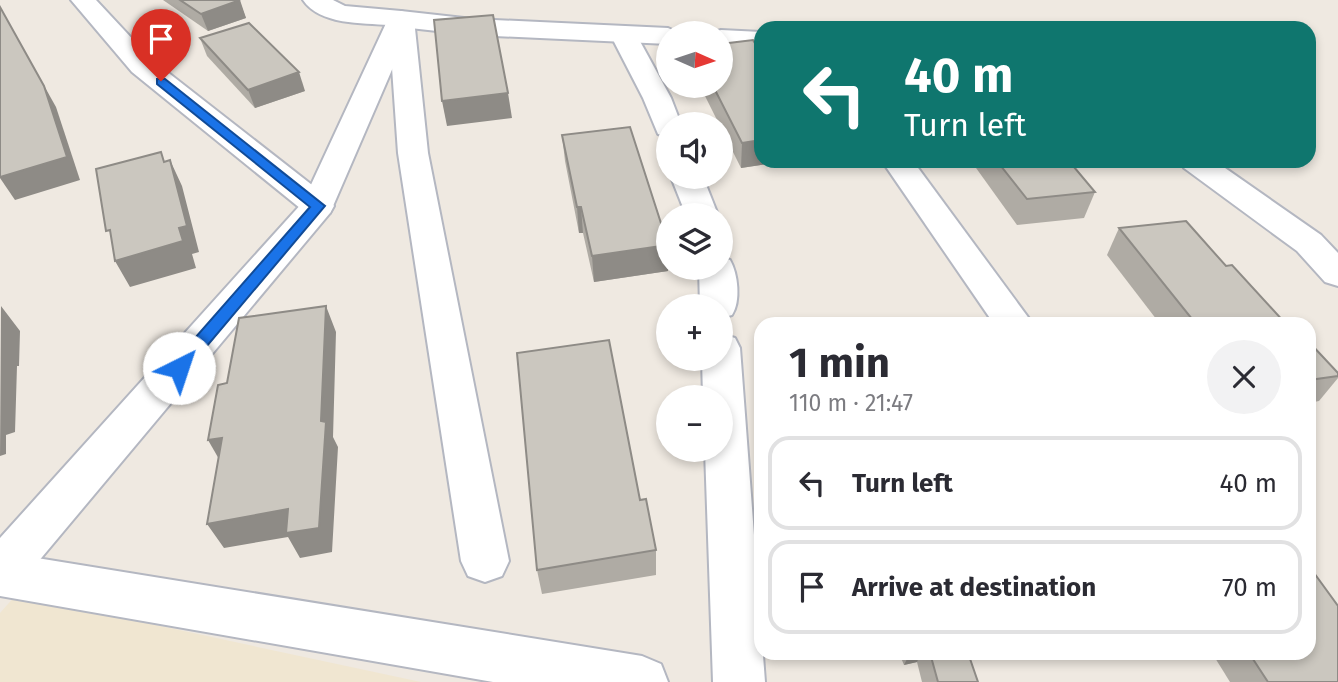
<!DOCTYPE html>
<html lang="en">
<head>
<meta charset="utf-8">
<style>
	body { margin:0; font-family:"Fira Sans",sans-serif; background:#f2f2f3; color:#2b2b33; height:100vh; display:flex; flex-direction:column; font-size:26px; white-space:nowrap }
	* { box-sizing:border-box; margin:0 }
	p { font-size:23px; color:#7c7c81 }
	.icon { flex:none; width:38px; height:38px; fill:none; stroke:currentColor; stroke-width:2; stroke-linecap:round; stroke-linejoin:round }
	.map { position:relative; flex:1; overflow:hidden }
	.panel { position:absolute; left:754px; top:317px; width:562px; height:343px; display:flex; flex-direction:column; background:#fff; border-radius:21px; box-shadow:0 4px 10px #0003 }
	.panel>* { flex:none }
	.banner { position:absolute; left:754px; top:21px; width:562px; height:147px; border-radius:21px; box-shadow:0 4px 10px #0003; background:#0f766e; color:#fff; overflow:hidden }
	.needle { width:46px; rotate:93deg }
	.fabs { position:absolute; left:656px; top:21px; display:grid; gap:14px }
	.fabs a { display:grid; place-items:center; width:77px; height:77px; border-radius:50%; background:#fff; box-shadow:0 4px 10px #0003; font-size:35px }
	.pin { position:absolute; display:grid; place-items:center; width:60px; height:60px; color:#fff; margin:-72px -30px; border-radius:50% 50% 50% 0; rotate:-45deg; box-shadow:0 0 7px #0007 }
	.pin .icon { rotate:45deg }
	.me { position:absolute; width:77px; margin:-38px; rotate:41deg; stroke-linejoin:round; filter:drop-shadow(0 0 5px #0008) }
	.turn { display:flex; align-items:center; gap:24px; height:147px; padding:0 35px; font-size:32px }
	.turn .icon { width:91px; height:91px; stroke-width:2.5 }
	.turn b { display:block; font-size:49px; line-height:60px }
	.round { display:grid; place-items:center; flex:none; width:74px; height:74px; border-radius:37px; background:#f2f2f3 }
	.summary { display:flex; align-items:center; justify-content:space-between; height:119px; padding:0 35px }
	h1 { font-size:42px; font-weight:700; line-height:52px }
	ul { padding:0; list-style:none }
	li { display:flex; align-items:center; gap:21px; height:94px; margin:0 14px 10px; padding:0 21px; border:4px solid #e1e1e2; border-radius:21px }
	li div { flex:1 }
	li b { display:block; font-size:26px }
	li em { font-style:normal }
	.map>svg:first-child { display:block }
	.education { fill:#f0e6d1 }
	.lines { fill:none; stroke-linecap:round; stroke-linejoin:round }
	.street-casing { stroke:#b4b7c1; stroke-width:4 }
	.secondary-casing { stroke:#b4b7c1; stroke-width:4 }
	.street { fill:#fff; fill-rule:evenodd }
	.secondary { fill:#fff; fill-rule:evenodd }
	.wall { fill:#afaba4 }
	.shaded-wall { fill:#8e8b86 }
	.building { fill:#cbc7bf; stroke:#8e8b86; stroke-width:2 }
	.route { fill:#1a73e8; stroke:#114b97; stroke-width:2 }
</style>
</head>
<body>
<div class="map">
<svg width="1338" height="682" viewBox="0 0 1338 682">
	<rect width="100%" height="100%" fill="#efe9e1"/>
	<path class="education" d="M16,595L421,682H0V613Z"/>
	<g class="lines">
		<g class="street-casing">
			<g id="street">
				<path d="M71,0H96L152,60L330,199L334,206L330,213L318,216L306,213L132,72Z"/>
				<path d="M303,0H333L345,6L401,11L410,14L414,19L428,153L509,561L502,576L485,582L468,576L461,561L398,153L389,25C362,23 320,25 303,0Z"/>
				<path d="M623,26L632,29L636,34L671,98L681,124H668V137L658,134L643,98L610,34L614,29Z"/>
				<path d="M882,161H913L1033,324H994Z"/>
				<path d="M671,177H703L718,215H686Z"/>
				<path d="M721,257L730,260C738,274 741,301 732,315L721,318V306H700L699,268H721Z"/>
				<path d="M721,334L735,338L740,348L765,682H713L705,450H721V397H703L702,359H721Z"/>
				<path d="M0,552L642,656L661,664L668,682H493L0,596Z"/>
			</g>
		</g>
		<g class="secondary-casing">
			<g id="secondary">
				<path d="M401,11L473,19L668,28L679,33H668V44L473,35L410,28L330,213L17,587L0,594V538L303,202L388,19L392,14Z"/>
				<path d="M721,30L761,32V48L721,46V33H711Z"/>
				<path d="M1180,161H1215L1321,235L1338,253V286L1325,282L1297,251L1184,168Z"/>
			</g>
		</g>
		<use href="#street" class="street"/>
		<use href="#secondary" class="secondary"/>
	</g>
	<g class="wall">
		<path d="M163,0H239L246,18L208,31Z"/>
		<path d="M200,38L305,91L255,108L207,56Z"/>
		<path d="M700,86H721L761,161H788L741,168L721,128V124H719Z"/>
		<path d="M562,135L668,271L594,282L583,233H579L565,161Z"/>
		<path d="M971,161H1069L1095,192L1084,218L1017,225Z"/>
		<path d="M1119,228L1226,266L1286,324H1160L1107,255Z"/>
		<path d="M1309,342L1338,373V378L1319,401L1309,403Z"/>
		<path d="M640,500L656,550V575L542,594L537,570Z"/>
		<path d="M899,653H968L978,682H922L917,662L904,665Z"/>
		<path d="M1212,653H1309L1338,682H1230Z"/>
	</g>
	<g class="shaded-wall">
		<path d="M240,0L246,18L208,31L201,14Z"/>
		<path d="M0,7L56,107L80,180L15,200L0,178Z"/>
		<path d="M299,72L305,91L255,108L248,90Z"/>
		<path d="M508,93L512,118L447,126L442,101Z"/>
		<path d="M761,140V161H788L741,168L742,143Z"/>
		<path d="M170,160L182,186L199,252L192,254L196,268L130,287L115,261L179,228Z"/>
		<path d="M577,207H581L583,233H579Z"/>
		<path d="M668,245V271L594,282L592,256Z"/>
		<path d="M1,306L20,331L19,366H17L15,432L6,435V454L0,456Z"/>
		<path d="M326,306L336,332L333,437L338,447L332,552L300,558L288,537L224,548L207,524Z"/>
		<path d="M222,438L223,466L208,440Z"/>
		<path d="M910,653H921L917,662L904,665Z"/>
	</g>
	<g class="building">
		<path d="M180,0H240L201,14Z"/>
		<path d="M0,7L44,86L67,157L0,177Z"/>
		<path d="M493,15L508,93L442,101L434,20Z"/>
		<path d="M249,23L299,72L248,90L200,38Z"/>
		<path d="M753,40L761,53V140L742,143L713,86H721V44Z"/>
		<path d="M630,127L668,245L592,256L581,207H577L562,135Z"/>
		<path d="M161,152L164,162L170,160L187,226L179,228L183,241L115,261L110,230L106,231L96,169Z"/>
		<path d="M997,161H1069L1095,192L1027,199Z"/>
		<path d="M1186,221L1226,266L1232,265L1286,324H1196L1119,228Z"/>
		<path d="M326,306L321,421L326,422L319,528L286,533L288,509L207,524L222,438L208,440L218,385L227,383L239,318Z"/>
		<path d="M609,340L640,500L646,499L656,550L537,570L517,353Z"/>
		<path d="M1309,342L1338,373V376L1309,380Z"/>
		<path d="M1309,566L1338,606V682H1268L1249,653H1309Z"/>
		<path d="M930,653H968L978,682H938Z"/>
	</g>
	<path class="route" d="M157,79H165L325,206L185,372H173L171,368L173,363L310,207L157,84Z"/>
</svg>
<div class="fabs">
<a><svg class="needle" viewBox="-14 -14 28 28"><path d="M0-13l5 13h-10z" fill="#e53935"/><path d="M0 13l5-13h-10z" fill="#7c7c81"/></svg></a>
<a><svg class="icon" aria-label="sound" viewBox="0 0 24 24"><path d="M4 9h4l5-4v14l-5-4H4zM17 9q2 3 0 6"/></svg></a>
<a><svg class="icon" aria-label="layers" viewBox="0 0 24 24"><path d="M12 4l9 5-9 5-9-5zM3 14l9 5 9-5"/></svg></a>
<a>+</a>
<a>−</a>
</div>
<div class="pin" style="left:161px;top:81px;background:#d93025"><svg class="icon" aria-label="arrive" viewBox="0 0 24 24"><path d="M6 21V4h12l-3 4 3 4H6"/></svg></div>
<svg class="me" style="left:179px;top:368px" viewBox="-20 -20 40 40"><circle r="19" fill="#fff"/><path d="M0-13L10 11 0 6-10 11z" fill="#1a73e8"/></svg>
<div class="banner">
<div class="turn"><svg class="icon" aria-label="left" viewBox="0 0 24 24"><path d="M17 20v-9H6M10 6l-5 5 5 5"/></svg><div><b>40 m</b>Turn left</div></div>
</div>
<section class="panel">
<div class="summary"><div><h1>1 min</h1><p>110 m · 21:47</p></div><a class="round"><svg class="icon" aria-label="close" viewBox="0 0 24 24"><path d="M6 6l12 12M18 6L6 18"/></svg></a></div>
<ul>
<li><svg class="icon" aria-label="left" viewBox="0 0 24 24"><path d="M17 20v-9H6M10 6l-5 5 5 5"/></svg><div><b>Turn left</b></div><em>40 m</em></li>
<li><svg class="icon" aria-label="arrive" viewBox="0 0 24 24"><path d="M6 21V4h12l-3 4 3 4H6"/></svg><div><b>Arrive at destination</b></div><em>70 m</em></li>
</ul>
</section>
</div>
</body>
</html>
